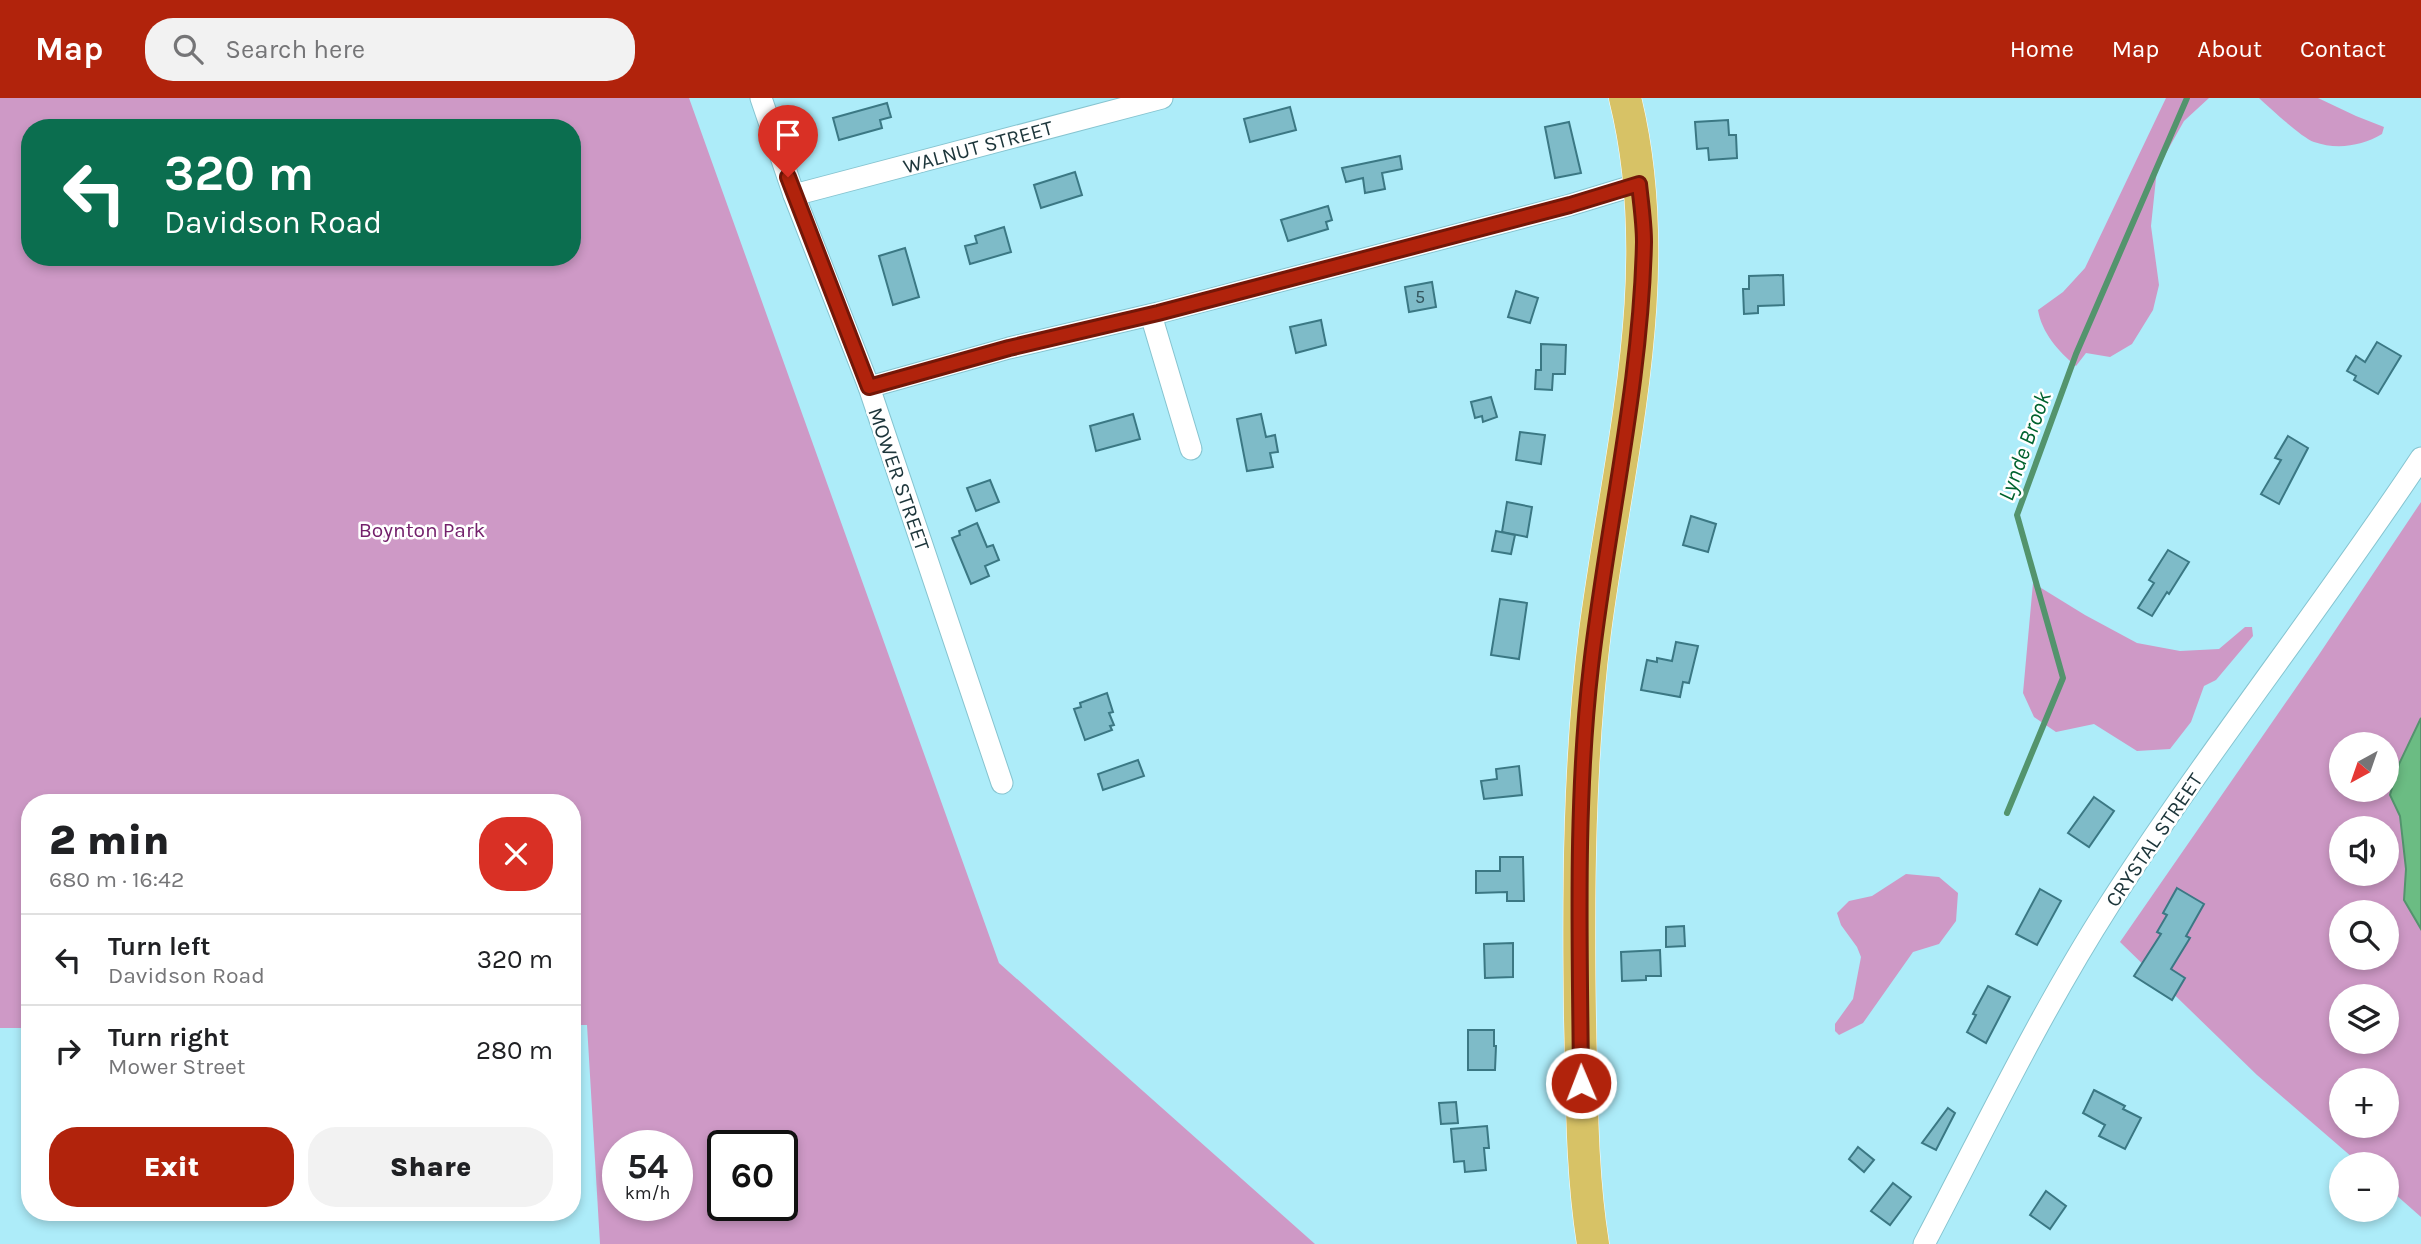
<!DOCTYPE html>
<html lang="en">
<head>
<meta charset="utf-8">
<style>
	body { margin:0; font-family:Karla,sans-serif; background:#f2f2f2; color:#202124; height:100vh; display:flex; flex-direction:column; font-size:26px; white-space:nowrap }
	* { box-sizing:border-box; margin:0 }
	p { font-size:23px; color:#757577 }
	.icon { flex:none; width:38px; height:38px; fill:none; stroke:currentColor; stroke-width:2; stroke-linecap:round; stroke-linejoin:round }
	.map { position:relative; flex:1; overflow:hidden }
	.panel { position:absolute; left:21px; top:696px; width:560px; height:427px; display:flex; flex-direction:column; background:#fff; border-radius:28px; box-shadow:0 4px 10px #0003 }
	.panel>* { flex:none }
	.guide { position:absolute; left:21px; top:21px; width:560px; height:147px; border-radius:28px; box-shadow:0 4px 10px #0003; background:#0b6e4f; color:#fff; overflow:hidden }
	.needle { width:46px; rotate:220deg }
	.buttons { position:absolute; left:2329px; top:634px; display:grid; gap:14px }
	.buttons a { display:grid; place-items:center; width:70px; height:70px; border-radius:50%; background:#fff; box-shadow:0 4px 10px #0003; font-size:35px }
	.speed { position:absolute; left:602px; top:1032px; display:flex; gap:14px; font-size:35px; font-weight:700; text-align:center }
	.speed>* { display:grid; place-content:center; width:91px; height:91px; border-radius:50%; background:#fff; box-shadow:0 4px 10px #0003; line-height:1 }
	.speed small { font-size:18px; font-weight:400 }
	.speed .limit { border:4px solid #111; border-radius:10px; background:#fff; color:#111 }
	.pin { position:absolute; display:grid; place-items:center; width:60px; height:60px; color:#fff; margin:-72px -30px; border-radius:50% 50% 50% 0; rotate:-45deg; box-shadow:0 0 7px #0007 }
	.pin .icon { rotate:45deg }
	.me { position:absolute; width:77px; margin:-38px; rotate:359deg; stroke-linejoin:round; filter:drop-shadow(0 0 5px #0008) }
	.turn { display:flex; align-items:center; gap:24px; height:147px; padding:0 28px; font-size:32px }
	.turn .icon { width:91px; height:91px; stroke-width:2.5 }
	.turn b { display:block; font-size:49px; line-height:60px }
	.round { display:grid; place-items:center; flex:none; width:74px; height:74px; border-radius:28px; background:#f2f2f2 }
	.summary { display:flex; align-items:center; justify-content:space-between; height:119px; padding:0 28px }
	h1 { font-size:42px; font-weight:800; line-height:52px }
	.cta { display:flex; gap:14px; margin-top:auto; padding:14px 28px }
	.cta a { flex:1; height:80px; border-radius:28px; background:#b1230c; color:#fff; font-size:28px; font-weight:800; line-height:80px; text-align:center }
	.cta a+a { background:#f2f2f2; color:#202124 }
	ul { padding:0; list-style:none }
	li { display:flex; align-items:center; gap:21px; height:91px; padding:0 28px; border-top:2px solid #e0e0e0 }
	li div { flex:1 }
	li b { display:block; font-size:26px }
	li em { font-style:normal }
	header { display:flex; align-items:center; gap:42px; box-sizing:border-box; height:98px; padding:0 35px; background:#b1230c; color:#fff }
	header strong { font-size:33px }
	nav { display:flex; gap:38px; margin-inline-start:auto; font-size:24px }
	.search { width:490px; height:63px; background:#f2f2f2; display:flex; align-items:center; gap:18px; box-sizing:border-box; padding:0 24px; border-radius:28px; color:#757577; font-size:26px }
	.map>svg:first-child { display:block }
	.green { fill:#ce99c6; fill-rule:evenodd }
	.water { fill:#6bbc83; stroke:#53946d; stroke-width:2 }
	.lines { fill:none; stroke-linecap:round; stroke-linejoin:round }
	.stream { stroke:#53946d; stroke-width:6 }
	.building { fill:#7ebbc8; stroke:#3b7884; stroke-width:2 }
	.minor-casing { stroke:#86c4d0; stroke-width:23 }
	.primary-casing { stroke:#fff; stroke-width:33 }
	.minor { stroke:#fff; stroke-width:21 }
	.primary { stroke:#d7c266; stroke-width:32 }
	.route-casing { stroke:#731708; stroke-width:18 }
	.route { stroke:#b1230c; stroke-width:12 }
	.labels { text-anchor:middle; stroke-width:5; stroke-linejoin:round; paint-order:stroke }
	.number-label { font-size:18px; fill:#34565e }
	.street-label { font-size:21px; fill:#1c353a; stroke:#fff }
	.park-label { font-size:21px; fill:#74216c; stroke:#fff }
	.water-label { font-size:23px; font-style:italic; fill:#00632f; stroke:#fff }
</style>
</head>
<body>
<header>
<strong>Map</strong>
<div class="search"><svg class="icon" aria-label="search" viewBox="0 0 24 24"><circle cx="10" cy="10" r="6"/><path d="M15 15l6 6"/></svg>Search here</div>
<nav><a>Home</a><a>Map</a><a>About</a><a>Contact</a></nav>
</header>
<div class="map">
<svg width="2421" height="1146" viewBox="0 0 2421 1146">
	<rect width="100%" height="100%" fill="#adecf9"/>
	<g class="green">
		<path d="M0,0H689L999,865L1315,1146H600L587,927H572V705H30V930H0ZM30,30H572V159H30ZM618,1048H677V1108H618ZM782,1048V1108H723V1048Z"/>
		<path d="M2166,0H2209L2184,23L2157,71L2151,128L2159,187L2153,212L2132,246L2110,259L2086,255L2076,268C2058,253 2042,235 2038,212L2063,194L2085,170Z"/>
		<path d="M2259,0H2318L2356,18L2384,29L2382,36C2362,48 2337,52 2314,44C2301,39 2271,11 2259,0Z"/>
		<path d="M2421,404V1119L2387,1089V1066H2360L2257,977L2120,844L2318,558ZM2342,646H2387V691H2342ZM2342,730H2387V775H2342ZM2342,814H2387V859H2342ZM2342,898H2387V943H2342ZM2342,982H2387V1027H2342Z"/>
		<path d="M2033,485L2085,517L2137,545L2180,553L2219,551L2245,529H2252L2253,538L2216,582L2204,588L2191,624L2170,651L2137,653L2094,626L2056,634L2034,619L2023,595Z"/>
		<path d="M1906,776L1939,779L1958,795L1956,823L1939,846L1913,854L1863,925L1839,937L1835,933V926L1853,901L1861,859L1857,849L1841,827L1837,815L1849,803L1872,798Z"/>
	</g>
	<path class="water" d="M2421,620V831L2404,802L2406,771L2400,718L2390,697L2399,666Z"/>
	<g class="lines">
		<path class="stream" d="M2007,715L2063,580L2017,417L2076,256L2187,0"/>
	</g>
	<g class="building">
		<path d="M887,5L891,19L880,22L882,30L839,42L833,20Z"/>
		<path d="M1290,9L1296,32L1250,44L1244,21Z"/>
		<path d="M1728,22L1729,37H1736L1737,60L1709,62L1708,50L1697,51L1695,24Z"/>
		<path d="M1569,24L1581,75L1555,80L1545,29Z"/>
		<path d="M1400,58L1402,71L1382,75L1385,91L1365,95L1363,80L1346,84L1342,70Z"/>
		<path d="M1075,74L1082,97L1041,110L1034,87Z"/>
		<path d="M1328,108L1332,122L1326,124L1328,131L1288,143L1281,122Z"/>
		<path d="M1004,129L1011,154L970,166L965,148L977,145L975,138Z"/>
		<path d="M905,150L919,199L893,207L879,158Z"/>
		<path d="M1783,177L1784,207L1758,208V215L1744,216L1743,191H1749V178Z"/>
		<path d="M1432,184L1436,209L1409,214L1405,189Z"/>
		<path d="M1516,193L1538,200L1530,225L1508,219Z"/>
		<path d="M1321,222L1326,247L1296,255L1290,229Z"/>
		<path d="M2377,244L2401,258L2378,296L2354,282L2356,278L2347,273L2356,258L2365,264Z"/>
		<path d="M1541,246L1566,247L1565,276H1553L1552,292L1535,291L1536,272H1541Z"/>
		<path d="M1491,299L1497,319L1483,324L1482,318L1475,320L1471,304Z"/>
		<path d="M1133,316L1140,341L1096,353L1090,328Z"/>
		<path d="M1261,316L1266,339L1275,337L1278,354L1270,355L1273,369L1247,373L1237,321Z"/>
		<path d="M1520,334L1545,337L1541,366L1516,362Z"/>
		<path d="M2288,338L2308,350L2279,406L2261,396L2281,362L2275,360Z"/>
		<path d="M990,382L999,404L976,413L967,390Z"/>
		<path d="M1507,404L1532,409L1527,439L1502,434Z"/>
		<path d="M1691,418L1716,426L1708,454L1683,447Z"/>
		<path d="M977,425L987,449L993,447L999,462L985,468L989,478L971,486L952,440L960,437L959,433Z"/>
		<path d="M1496,433L1515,437L1511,456L1492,453Z"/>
		<path d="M2168,452L2189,464L2169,496L2167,494L2152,518L2138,510L2154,485L2149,482Z"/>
		<path d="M1500,501L1527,505L1519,561L1491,557Z"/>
		<path d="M1676,544L1698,548L1689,585L1683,584L1680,599L1641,592L1647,562L1657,564V560L1672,563Z"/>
		<path d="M1107,595L1113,614L1109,615L1114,627L1110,628L1112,632L1085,642L1074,611L1081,609L1080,605Z"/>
		<path d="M1138,662L1144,678L1103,692L1098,676Z"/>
		<path d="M1519,668L1522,697L1484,701L1481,683L1497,681L1496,671Z"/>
		<path d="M2094,699L2114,713L2089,749L2068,735Z"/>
		<path d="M1500,759H1523L1524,803H1507V794L1476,795V773H1500Z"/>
		<path d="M2177,790L2204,806L2186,838L2190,840L2171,871L2185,880L2172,902L2134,878L2161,836L2157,834L2167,817L2163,815Z"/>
		<path d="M2040,791L2061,803L2037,847L2016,836Z"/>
		<path d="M1684,828L1685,848L1666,849V829Z"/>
		<path d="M1513,845V879L1485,880L1484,846Z"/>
		<path d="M1660,852L1661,878H1646V882L1622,883L1621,854Z"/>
		<path d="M1988,888L2010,899L1986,945L1967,934L1976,917L1973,916Z"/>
		<path d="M1468,932H1494V948H1496L1495,972H1468Z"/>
		<path d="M2094,992L2125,1008L2123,1011L2141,1020L2125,1051L2099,1038L2105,1027L2083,1015Z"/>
		<path d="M1456,1004L1458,1025L1441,1026L1439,1005Z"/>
		<path d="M1948,1010L1955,1015L1936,1052L1922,1045Z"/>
		<path d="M1487,1028L1489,1050H1484L1486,1072L1465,1074L1464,1063L1454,1064L1451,1031Z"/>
		<path d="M1858,1049L1874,1062L1864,1074L1849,1061Z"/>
		<path d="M1893,1085L1911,1099L1890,1127L1871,1113Z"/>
		<path d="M2046,1093L2066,1108L2050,1131L2030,1117Z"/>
	</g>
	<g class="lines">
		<g class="minor-casing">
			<g id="minor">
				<path d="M761,0L794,97L869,289L1002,685"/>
				<path d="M794,97L1162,0"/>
				<path d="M1151,217L1191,351"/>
				<path d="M869,289L1009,250L1158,215L1570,107L1639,86"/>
				<path d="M1924,1146C1984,1032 2040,915 2109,807C2207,654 2321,511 2421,360"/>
			</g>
		</g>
		<g class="primary-casing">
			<path id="primary" d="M1593,1146C1581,1072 1582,995 1580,921C1578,791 1579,662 1595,534C1618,357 1669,177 1625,0"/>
		</g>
		<use href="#minor" class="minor"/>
		<use href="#primary" class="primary"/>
	</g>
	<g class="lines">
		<g class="route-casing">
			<path id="route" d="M788,79L869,289L1009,250L1158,215L1570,107L1639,86C1641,105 1644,125 1644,144C1641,287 1607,427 1591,568C1575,706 1580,846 1581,985"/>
		</g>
		<use href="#route" class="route"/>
	</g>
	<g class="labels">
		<g class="number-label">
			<text x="1420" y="205">5</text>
		</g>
		<g class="street-label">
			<text transform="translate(978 49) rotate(-15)" y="7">WALNUT STREET</text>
			<text transform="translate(899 381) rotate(71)" y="7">MOWER STREET</text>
			<text transform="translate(2154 742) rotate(-56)" y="7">CRYSTAL STREET</text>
		</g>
		<g class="park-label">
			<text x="422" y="439">Boynton Park</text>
		</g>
		<g class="water-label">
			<text transform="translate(2024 348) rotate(-70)" y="8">Lynde Brook</text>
		</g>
	</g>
</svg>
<div class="buttons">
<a><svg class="needle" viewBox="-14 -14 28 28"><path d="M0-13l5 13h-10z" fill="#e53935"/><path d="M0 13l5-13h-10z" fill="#757577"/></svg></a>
<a><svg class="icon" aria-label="sound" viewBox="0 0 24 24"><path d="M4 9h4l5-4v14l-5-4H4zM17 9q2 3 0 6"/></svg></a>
<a><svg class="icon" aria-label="search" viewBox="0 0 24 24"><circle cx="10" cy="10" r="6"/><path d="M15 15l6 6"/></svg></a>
<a><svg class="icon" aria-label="layers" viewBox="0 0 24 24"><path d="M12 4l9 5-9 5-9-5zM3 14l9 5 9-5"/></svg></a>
<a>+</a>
<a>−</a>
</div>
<div class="speed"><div>54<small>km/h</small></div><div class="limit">60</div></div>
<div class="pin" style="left:788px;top:79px;background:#d93025"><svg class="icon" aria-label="arrive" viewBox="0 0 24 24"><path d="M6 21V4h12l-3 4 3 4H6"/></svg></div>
<svg class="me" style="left:1581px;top:985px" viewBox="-20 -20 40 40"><circle r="17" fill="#b1230c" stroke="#fff" stroke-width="3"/><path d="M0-11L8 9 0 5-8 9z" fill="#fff"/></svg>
<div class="guide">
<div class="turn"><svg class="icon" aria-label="left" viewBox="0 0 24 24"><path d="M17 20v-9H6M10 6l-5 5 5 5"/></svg><div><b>320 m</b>Davidson Road</div></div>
</div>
<section class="panel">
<div class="summary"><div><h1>2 min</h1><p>680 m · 16:42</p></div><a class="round" style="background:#d93025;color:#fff"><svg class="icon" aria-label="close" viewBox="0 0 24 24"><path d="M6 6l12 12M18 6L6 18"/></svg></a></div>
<ul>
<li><svg class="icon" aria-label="left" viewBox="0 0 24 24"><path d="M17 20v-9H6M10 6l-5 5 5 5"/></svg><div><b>Turn left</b><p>Davidson Road</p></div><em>320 m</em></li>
<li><svg class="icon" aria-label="right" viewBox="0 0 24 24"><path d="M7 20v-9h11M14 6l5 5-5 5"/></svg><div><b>Turn right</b><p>Mower Street</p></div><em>280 m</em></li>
</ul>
<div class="cta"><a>Exit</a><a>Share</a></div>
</section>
</div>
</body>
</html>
